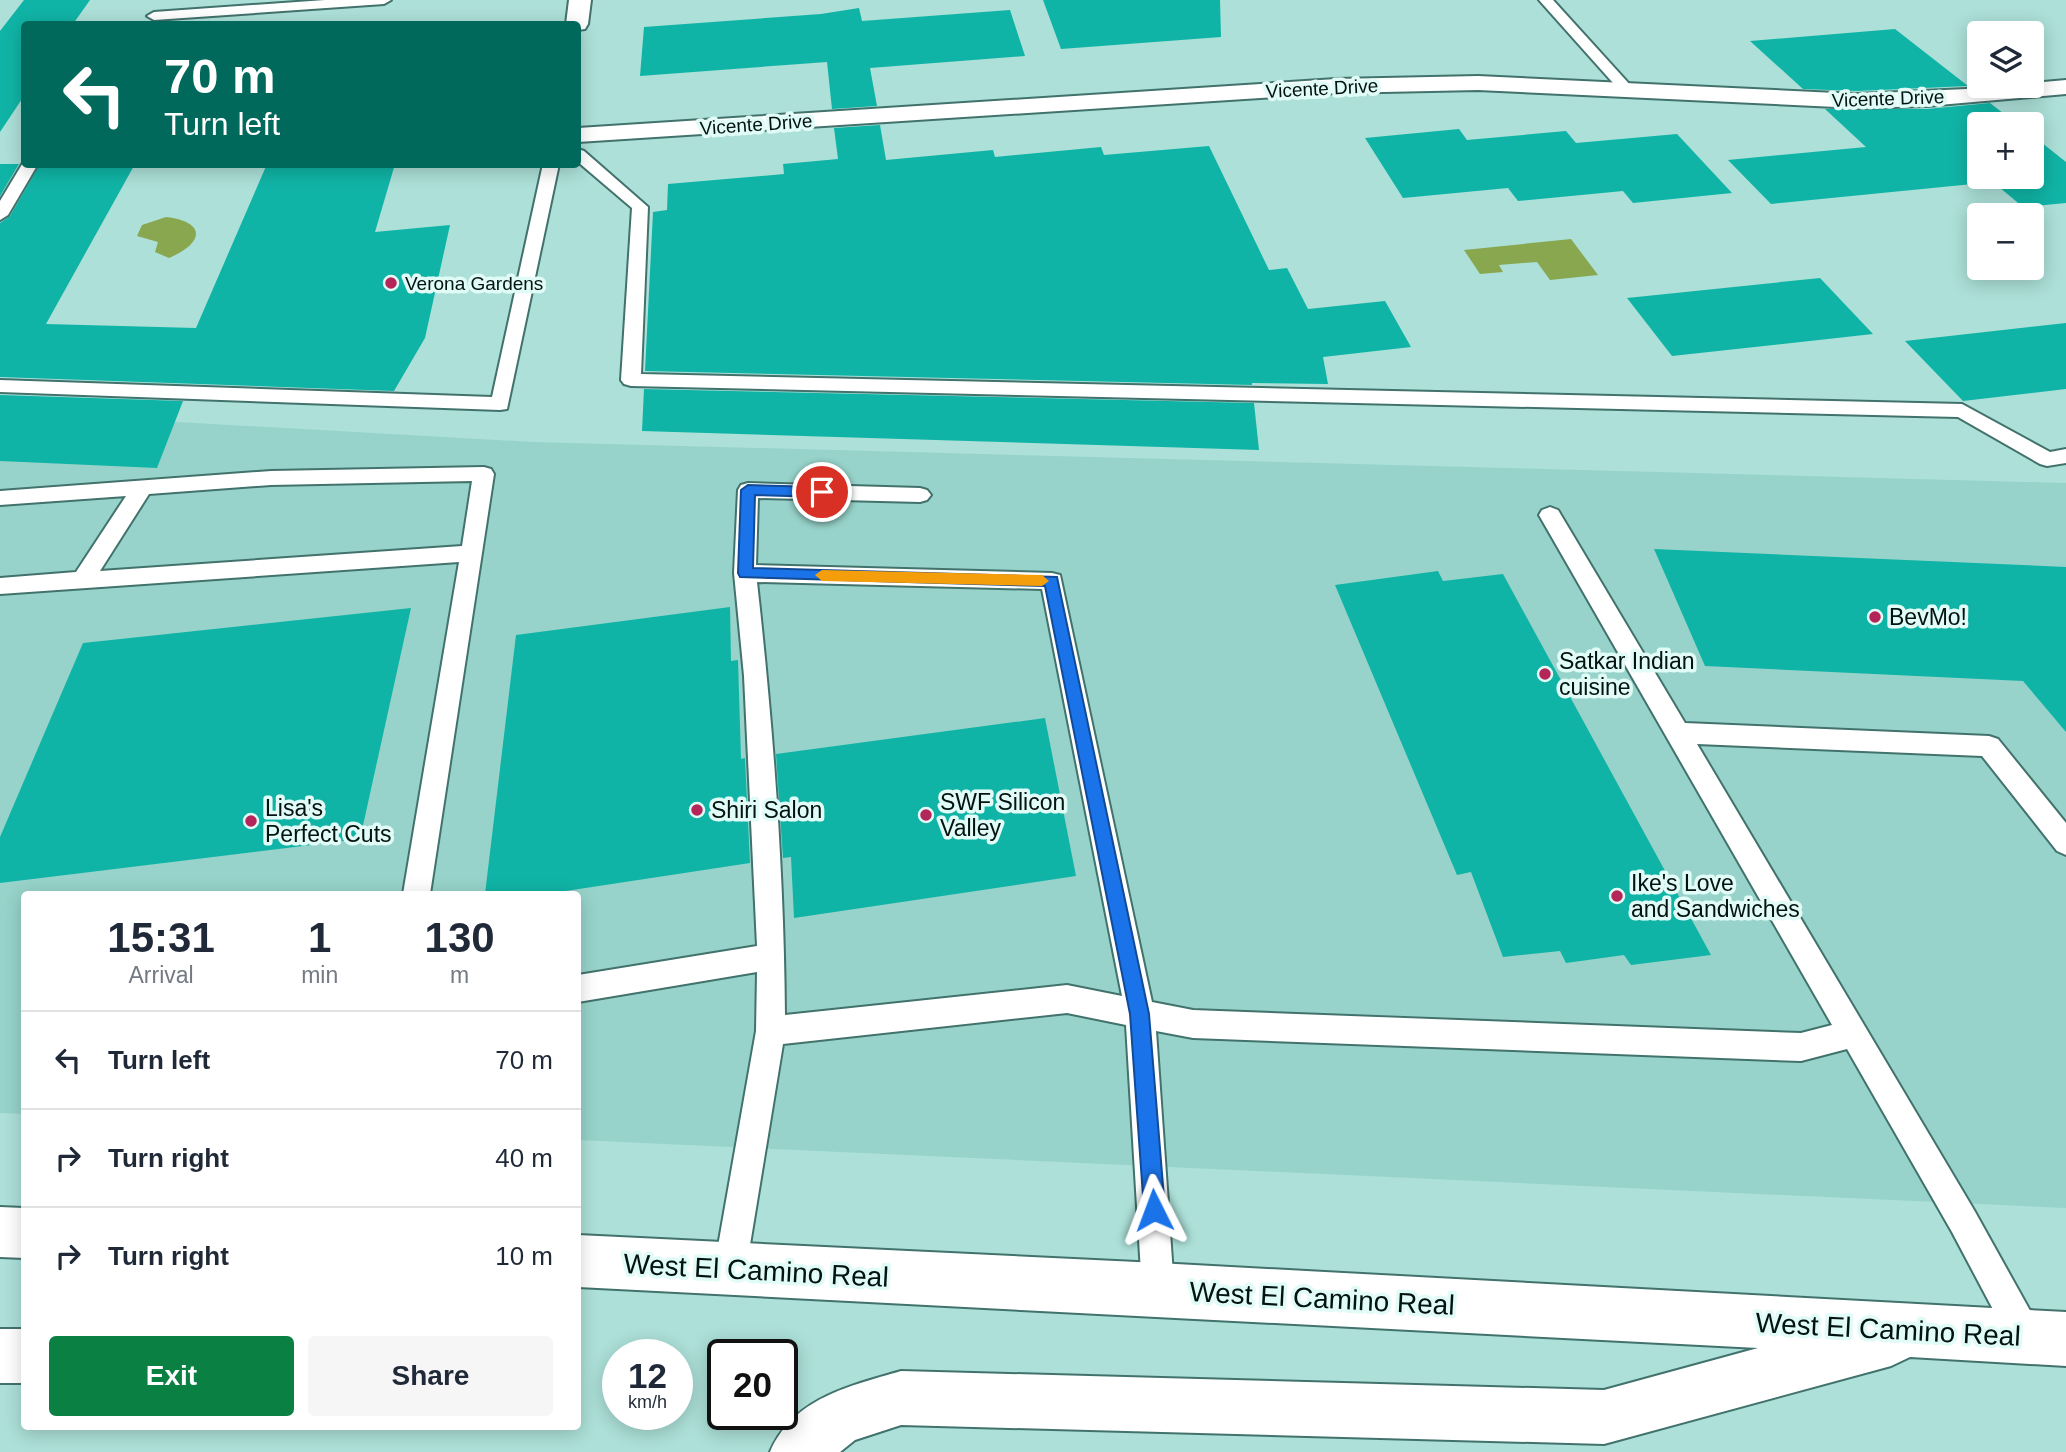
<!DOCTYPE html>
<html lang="en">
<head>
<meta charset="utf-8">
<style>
	body { margin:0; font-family:Helvetica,sans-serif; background:#f6f6f7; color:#1f2937; height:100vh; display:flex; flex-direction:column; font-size:26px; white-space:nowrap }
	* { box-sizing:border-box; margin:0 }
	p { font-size:23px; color:#747a83 }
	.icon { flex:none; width:38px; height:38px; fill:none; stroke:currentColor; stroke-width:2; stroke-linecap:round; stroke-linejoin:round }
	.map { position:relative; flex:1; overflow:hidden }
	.drawer { position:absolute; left:21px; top:891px; width:560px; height:539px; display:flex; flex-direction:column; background:#fff; border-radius:7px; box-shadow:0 4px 18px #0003 }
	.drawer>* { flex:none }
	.top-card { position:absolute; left:21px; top:21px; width:560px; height:147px; border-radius:7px; box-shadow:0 4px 18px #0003; background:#00695c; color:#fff; overflow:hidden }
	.controls { position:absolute; left:1967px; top:21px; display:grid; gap:14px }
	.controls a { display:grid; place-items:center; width:77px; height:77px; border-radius:7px; background:#fff; box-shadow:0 4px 18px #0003; font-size:35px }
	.speed { position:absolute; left:602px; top:1339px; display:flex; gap:14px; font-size:35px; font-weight:700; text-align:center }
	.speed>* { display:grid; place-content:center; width:91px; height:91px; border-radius:50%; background:#fff; box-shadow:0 4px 18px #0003; line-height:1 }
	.speed small { font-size:18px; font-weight:400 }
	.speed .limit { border:4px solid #111; border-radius:10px; background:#fff; color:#111 }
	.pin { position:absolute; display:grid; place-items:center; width:60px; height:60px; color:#fff; margin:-30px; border:4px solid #fff; border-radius:50%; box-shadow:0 2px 7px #0007 }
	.me { position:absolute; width:77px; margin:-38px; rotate:357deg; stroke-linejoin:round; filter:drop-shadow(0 0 5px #0008) }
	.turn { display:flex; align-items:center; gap:24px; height:147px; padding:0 28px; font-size:32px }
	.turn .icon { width:91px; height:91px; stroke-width:2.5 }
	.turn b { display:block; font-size:49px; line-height:60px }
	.eta { display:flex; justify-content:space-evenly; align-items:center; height:119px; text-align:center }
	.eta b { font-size:42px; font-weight:800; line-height:49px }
	.button { display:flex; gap:14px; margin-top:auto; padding:14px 28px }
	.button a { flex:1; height:80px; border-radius:7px; background:#0b8043; color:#fff; font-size:28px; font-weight:800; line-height:80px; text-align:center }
	.button a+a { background:#f6f6f7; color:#1f2937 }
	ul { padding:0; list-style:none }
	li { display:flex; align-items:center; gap:21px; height:98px; padding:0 28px; border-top:2px solid #e0e1e3 }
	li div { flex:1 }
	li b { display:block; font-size:26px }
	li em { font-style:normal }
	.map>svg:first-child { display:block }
	.built { fill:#97d3ca }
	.water { fill:#89a74f }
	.building { fill:#10b4a6 }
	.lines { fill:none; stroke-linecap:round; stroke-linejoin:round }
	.service-casing { stroke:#42726c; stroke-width:4 }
	.minor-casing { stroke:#42726c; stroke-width:4 }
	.primary-casing { stroke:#42726c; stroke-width:4 }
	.service { fill:#fff; fill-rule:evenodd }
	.minor { fill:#fff; fill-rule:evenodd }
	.primary { fill:#fff; fill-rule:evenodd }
	.route { fill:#1a73e8; stroke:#114b97; stroke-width:2 }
	.slow { fill:#f59e0b }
	.poi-dot { fill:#b4265a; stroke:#e1fbf6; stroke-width:2.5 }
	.labels { text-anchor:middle; stroke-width:7; stroke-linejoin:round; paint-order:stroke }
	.far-street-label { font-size:19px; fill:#021311; stroke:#e1fbf6 }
	.far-poi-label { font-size:19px; fill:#021311; stroke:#e1fbf6; text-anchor:start }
	.poi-label { font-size:23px; fill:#021311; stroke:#e1fbf6; text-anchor:start }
	.near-street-label { font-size:28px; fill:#021311; stroke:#e1fbf6 }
</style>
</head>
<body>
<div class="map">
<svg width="2066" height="1452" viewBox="0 0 2066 1452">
	<rect width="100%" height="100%" fill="#ace0d8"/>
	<path class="built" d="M0,412L534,442L2066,483V1208L578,1140V894H24V1114L0,1113Z"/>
	<g class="water">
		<path d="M166,217C207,222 204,243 169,258L155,252L158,242L137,236L142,225Z"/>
		<path d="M1571,239L1598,275L1550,280L1537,262L1499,265L1503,272L1480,274L1464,250Z"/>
	</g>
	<g class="building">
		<path d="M24,0H90L73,24H24V96L0,132V31Z"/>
		<path d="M1043,0H1220L1221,37L1061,49Z"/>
		<path d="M859,8L862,21L1010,10L1025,56L870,68L877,106L832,109L827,62L640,76L644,27L821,14Z"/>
		<path d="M1895,29L1968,86L1857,91L1803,89L1750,41Z"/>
		<path d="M1990,103L2017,124H1979V177H2032V135L2066,162V203L2023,207L1993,182L1771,204L1728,160L1866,147L1825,109H1927Z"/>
		<path d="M880,125L886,160L993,150L995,157L1101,147L1104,155L1209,146L1269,270L1287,268L1308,309L1385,301L1411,347L1323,357L1328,384L1252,383V385L645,371L653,212L667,210L668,184L784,174L783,164L838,159L834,128Z"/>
		<path d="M1459,129L1467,140L1566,131L1576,143L1677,134L1732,193L1633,203L1623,191L1518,201L1508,188L1403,198L1365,138Z"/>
		<path d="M0,164H19L0,196Z"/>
		<path d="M40,164H135L46,324L196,328L267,164H395L375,232L450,225L425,338L394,391L0,377V223L10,216Z"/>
		<path d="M1820,278L1873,334L1672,356L1627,298Z"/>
		<path d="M2066,323V389L1963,401L1905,341Z"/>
		<path d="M644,389L1254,403L1259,450L642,431Z"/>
		<path d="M0,395L183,401L157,468L0,461Z"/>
		<path d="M1654,549L2066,567V732L2023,681L1705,666Z"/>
		<path d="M1438,571L1443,581L1503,574L1711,955L1631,965L1624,955L1566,963L1560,951L1503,957L1471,872L1457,875L1335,585Z"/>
		<path d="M730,607L731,661L738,660L741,759L745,758L750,863L546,894H485L516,635Z"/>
		<path d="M411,608L360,839L0,883V837L83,643Z"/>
		<path d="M1045,718L1076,876L794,918L791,857L783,858L776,754Z"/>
	</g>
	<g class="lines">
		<g class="service-casing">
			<g id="service">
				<path d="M325,0H391L384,4L154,20L147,16L154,12Z"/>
				<path d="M1539,0H1553L1632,87L1634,90L1632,93H1622Z"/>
				<path d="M578,149L584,151L648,207L641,374L1962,404L2050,452L2066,449V463L2047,466L2040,464L1958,417L631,386L624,384L621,380L632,208L578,162Z"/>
				<path d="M24,161V164H38L8,215L0,220V201Z"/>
				<path d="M543,164H559L507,409L500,410L0,392V380L492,397Z"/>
				<path d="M484,467L491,469L494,474L430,894H403L459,562L0,594V578L76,572L126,496L0,505V491L271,471ZM472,481L462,546L100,571L149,494L271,485Z"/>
				<path d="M748,483L920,488L927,490L931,495L927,500L920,502L758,498L756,565L1052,573L1060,575L1152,1002L1193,1010L1801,1033L1832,1025L1539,515L1542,510L1550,507L1558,510L1685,723L1989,736L1998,739L2066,823V855L2057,851L1982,756L1697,744L1974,1210L2038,1325L2043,1337L2038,1349L2026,1354L2014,1349L1952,1232L1847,1049L1801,1061L1193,1038L1156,1031L1174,1289L1170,1301L1158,1305L1146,1301L1142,1289L1126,1025L1067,1013L783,1044L746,1269L742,1281L730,1285L718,1281L714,1269L756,1031L757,972L578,1002V975L757,946L744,676L734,573L738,490L741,485ZM757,582L1042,589L1122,996L1067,985L785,1015C784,871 773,725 757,582Z"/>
			</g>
		</g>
		<g class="minor-casing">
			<g id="minor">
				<path d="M569,0H591L588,24L585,29L578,30V24H566Z"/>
				<path d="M1478,76L1857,94L2032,86V83L2066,80V94L1927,106L1857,108L1478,90L1336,93L578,142V128L1336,79Z"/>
			</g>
		</g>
		<g class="primary-casing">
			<g id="primary">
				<path d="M0,1207L24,1208V1258L0,1257Z"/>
				<path d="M578,1235L1158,1263L2066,1312V1366L1910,1357L1891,1366L1604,1444L901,1425L855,1440L840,1452H770C793,1398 850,1386 901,1371L1604,1390L1758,1348L578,1287Z"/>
				<rect x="0" y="1329" width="24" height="54"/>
			</g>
		</g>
		<use href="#service" class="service"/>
		<use href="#minor" class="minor"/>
		<use href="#primary" class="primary"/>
	</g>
	<path class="route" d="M748,485L822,487L829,492L822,497L755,495L753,568L1057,577L1149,1014L1165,1210L1162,1218L1154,1221L1147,1218L1144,1210L1130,1014L1045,586L740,577L738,573L741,490Z"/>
	<path class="slow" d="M822,570L1042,575L1049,581L1042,586L822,581L815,575Z"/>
	<g class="poi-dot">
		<circle cx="391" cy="283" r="7"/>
		<circle cx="1875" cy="617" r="7"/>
		<circle cx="1545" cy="674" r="7"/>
		<circle cx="697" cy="810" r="7"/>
		<circle cx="926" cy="815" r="7"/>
		<circle cx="251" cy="821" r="7"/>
		<circle cx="1617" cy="896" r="7"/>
	</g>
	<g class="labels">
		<g class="far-street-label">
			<text transform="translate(1322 88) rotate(-3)" y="7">Vicente Drive</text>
			<text transform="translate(1888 98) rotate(-2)" y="7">Vicente Drive</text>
			<text transform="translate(756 124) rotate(-4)" y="7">Vicente Drive</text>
		</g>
		<g class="far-poi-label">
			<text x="405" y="290">Verona Gardens</text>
		</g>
		<g class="poi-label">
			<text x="1889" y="625">BevMo!</text>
			<text x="1559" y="669">Satkar Indian<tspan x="1559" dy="26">cuisine</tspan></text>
			<text x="940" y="810">SWF Silicon<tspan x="940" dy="26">Valley</tspan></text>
			<text x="265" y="816">Lisa's<tspan x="265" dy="26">Perfect Cuts</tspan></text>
			<text x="711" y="818">Shiri Salon</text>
			<text x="1631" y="891">Ike's Love<tspan x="1631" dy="26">and Sandwiches</tspan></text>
		</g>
		<g class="near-street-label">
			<text transform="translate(756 1270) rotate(3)" y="10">West El Camino Real</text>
			<text transform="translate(1322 1298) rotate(3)" y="10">West El Camino Real</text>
			<text transform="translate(1888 1329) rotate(3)" y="10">West El Camino Real</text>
		</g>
	</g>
</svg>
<div class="controls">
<a><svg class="icon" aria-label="layers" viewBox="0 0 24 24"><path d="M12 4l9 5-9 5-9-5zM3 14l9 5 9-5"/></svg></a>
<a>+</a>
<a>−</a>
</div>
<div class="speed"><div>12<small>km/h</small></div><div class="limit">20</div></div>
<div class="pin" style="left:822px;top:492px;background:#d93025"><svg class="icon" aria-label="arrive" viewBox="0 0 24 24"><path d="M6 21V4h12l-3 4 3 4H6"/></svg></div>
<svg class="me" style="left:1154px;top:1210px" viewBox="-20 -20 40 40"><path d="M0-17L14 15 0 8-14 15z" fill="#1a73e8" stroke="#fff" stroke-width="4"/></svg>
<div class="top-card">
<div class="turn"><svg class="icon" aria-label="left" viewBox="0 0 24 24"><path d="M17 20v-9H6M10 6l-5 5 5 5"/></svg><div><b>70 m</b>Turn left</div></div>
</div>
<section class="drawer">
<div class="eta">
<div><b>15:31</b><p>Arrival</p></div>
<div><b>1</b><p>min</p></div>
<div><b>130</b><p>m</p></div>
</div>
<ul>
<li><svg class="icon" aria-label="left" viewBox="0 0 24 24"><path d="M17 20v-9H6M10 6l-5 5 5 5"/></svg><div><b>Turn left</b></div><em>70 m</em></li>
<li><svg class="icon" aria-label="right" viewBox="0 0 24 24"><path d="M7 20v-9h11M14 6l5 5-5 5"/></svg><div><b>Turn right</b></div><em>40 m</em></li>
<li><svg class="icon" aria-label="right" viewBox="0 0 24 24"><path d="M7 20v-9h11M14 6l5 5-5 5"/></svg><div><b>Turn right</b></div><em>10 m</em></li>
</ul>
<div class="button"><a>Exit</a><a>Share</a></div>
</section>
</div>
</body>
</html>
